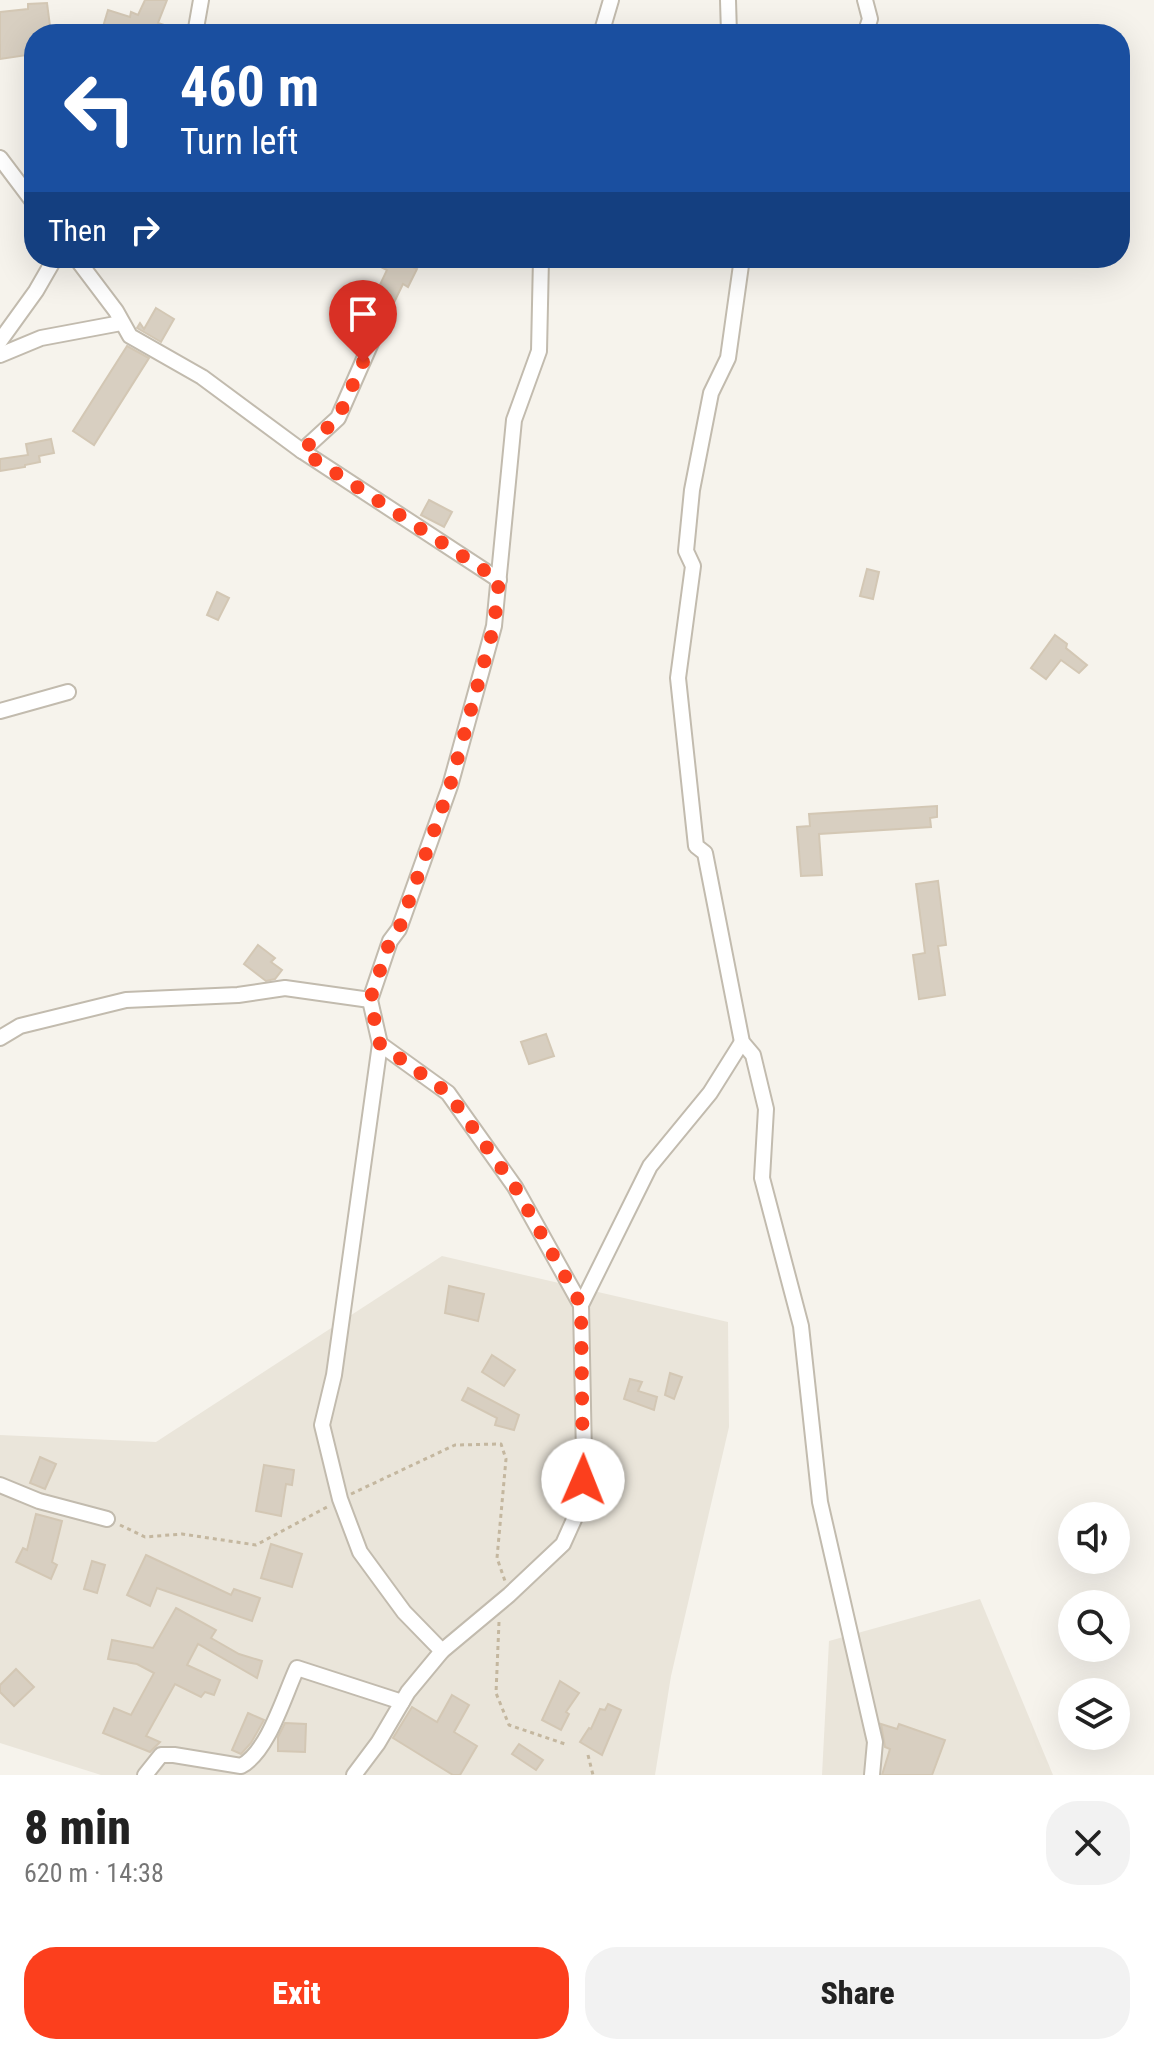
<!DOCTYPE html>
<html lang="en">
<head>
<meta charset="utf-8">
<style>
	body { margin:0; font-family:"Roboto Condensed",sans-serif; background:#f2f2f2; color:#222; height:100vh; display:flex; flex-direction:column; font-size:30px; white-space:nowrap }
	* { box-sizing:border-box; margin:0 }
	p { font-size:26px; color:#767676 }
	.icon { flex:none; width:44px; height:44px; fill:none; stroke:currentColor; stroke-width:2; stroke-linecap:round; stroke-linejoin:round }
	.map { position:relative; height:1775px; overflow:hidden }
	.panel { display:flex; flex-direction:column; background:#fff; flex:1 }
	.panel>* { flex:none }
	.guide { position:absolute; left:24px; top:24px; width:1106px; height:244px; border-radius:32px; box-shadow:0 8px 32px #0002; background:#1a4fa0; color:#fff; overflow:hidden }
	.fabs { position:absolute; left:1058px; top:1502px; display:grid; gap:16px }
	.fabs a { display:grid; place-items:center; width:72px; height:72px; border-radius:50%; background:#fff; box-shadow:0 8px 32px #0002; font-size:40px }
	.pin { position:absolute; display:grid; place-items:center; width:68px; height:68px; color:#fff; margin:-82px -34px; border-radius:50% 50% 50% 0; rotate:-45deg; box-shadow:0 0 8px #0007 }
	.pin .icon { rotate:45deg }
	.me { position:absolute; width:88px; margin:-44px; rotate:1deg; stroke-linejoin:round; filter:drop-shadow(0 0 6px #0008) }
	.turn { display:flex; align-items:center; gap:28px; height:168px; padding:0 24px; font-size:36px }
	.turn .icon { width:104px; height:104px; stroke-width:2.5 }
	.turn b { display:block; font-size:56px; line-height:68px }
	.then { display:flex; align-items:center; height:76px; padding:0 24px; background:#0003; gap:16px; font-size:30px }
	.round { display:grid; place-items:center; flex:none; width:84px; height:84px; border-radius:32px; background:#f2f2f2 }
	.summary { display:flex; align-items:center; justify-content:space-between; height:136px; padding:0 24px }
	h1 { font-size:48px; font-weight:800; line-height:60px }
	.primary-button { display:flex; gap:16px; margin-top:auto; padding:16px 24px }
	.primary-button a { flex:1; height:92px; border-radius:32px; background:#fc3f1d; color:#fff; font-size:32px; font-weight:800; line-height:92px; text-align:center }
	.primary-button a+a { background:#f2f2f2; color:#222 }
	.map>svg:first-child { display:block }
	.residential { fill:#eae5da }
	.building { fill:#d8cfc1; stroke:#d3c7b4; stroke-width:2 }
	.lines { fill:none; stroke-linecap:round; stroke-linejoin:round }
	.minor-casing { stroke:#c2bbae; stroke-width:18 }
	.path { stroke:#c4b79f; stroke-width:3; stroke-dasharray:4 4; stroke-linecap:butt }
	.minor { stroke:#fff; stroke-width:14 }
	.route { stroke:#fc3f1d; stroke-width:14; stroke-dasharray:0 25.2 }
</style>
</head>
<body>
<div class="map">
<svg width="1154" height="1775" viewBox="0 0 1154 1775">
	<rect width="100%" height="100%" fill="#f6f3ec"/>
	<g class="residential">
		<path d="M442,1256L728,1322L729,1427L671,1676L655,1775H101L0,1743V1435L156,1442Z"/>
		<path d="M980,1599L1053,1775H822L829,1641Z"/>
	</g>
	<g class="building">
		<path d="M145,0H167L158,23L164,25L162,34H115L102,30L108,10L130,17L131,12L138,15Z"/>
		<path d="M47,3L51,34H34V54L0,59V12L28,9V4Z"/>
		<path d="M386,258H393L417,269L408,287L403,284L387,317L369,308L387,270L381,267Z"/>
		<path d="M156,308L174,319L161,342L137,328L140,323L144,329Z"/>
		<path d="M127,346L149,358L94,445L73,431Z"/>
		<path d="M51,439L54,453L39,456L40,462L25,465V467L0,471V459L28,455L26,444Z"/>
		<path d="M429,500L452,512L444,527L421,515Z"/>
		<path d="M867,569L879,572L873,599L860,596Z"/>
		<path d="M217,592L229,598L218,620L207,615Z"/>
		<path d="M1055,635L1067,644L1066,648L1087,665L1079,673L1061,660L1046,679L1031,668Z"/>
		<path d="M937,806V817L930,818L931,827L819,834L822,875L801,876L797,827L810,826L809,814Z"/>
		<path d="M938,881L946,945L938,946L945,995L919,999L913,955L925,953L916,884Z"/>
		<path d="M258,945L275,958L271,962L282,970L275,979L266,981L244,964Z"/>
		<path d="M546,1034L554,1056L529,1064L521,1042Z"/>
		<path d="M449,1286L484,1294L478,1321L445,1313Z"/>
		<path d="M492,1355L515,1370L504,1386L482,1372Z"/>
		<path d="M670,1373L682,1377L674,1399L665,1395Z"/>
		<path d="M630,1379L642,1382L638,1391L657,1397L654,1410L624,1399Z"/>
		<path d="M468,1388L519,1415L514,1430L495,1425L497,1418L462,1400Z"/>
		<path d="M40,1457L56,1464L45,1489L30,1483Z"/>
		<path d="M264,1465L294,1470L292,1485L286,1484L281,1516L256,1511Z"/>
		<path d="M36,1514L62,1521L52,1562L57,1565L51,1579L16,1562L23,1548L27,1550Z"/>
		<path d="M271,1544L302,1554L292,1587L261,1578Z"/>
		<path d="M146,1555L231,1595L234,1589L260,1598L252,1621L157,1588L150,1606L127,1595Z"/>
		<path d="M92,1561L105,1565L97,1593L84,1589Z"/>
		<path d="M176,1608L216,1630L211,1638L239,1654L262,1661L257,1678L198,1644L187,1665L220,1680L214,1695L205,1692L201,1697L175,1684L146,1736L160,1742L150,1752L103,1733L114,1708L131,1715L154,1673L137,1664L108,1659L112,1640L153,1648Z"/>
		<path d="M16,1669L34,1687L14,1706L0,1692V1685Z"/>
		<path d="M560,1681L579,1693L566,1712L569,1714L561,1730L542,1720Z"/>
		<path d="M452,1695L469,1705L454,1732L477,1746L460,1775H453L393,1738L412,1707L437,1722Z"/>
		<path d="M608,1704L621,1710L602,1755L580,1742L589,1728L591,1729L600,1709L605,1710Z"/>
		<path d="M248,1713L264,1720L251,1743L241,1754L232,1750Z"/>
		<path d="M285,1723L306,1724L305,1752L278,1751V1737Z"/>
		<path d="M881,1724L897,1729L899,1724L945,1740L932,1775H882L890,1749L885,1747Z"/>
		<path d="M519,1744L543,1760L536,1770L512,1754Z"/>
	</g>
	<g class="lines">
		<g class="minor-casing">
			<g id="minor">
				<path d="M728,0L729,34"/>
				<path d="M865,0L870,19L865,34"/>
				<path d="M195,34L201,0"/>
				<path d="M601,34L611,0"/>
				<path d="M0,158L34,203"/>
				<path d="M76,258L116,311L130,336L202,377L302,451L499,580"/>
				<path d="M742,258L728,358L711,393L692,490L686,551L693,566L678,678L696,846L705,853L742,1042L753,1055L766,1109L762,1178L801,1326L820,1502L875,1742L872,1775"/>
				<path d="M0,341L36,291L55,258"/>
				<path d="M0,355L41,338L121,323"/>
				<path d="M302,451L338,418L375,334"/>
				<path d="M0,711L68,692"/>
				<path d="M0,1038L20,1026L126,1000L238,995L285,988L370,1000"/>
				<path d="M380,1044L448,1093L515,1187L581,1305"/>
				<path d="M0,1485L39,1501L107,1519"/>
				<path d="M442,1651L404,1612L360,1552L340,1499L322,1425L334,1375L380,1044L370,1000L390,941L399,929L450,786L494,626L514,420L539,351L541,258"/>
				<path d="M145,1775L161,1755H174L241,1766C268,1752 284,1696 297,1668L402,1702"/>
				<path d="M354,1775L378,1743L408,1692L442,1651L509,1595L563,1544L581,1504L584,1456L581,1305L650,1166L710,1093L742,1042"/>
			</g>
		</g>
		<g class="path">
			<path d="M351,1494L455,1445L501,1444L506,1459L497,1558L505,1581"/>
			<path d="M120,1525L145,1537L182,1534L256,1545L327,1507"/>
			<path d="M499,1622L496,1693L509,1725L565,1744"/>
			<path d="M588,1755L593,1775"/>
		</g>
		<use href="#minor" class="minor"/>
	</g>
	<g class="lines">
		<path class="route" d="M363,362L338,418L302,451L499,580L494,626L450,786L399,929L390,941L370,1000L380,1044L448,1093L515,1187L581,1305L583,1480"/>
	</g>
</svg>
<div class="fabs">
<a><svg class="icon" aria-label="sound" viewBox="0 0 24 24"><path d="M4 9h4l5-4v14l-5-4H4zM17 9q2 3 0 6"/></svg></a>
<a><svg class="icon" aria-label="search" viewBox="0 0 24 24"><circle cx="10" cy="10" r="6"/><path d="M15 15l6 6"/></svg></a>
<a><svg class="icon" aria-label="layers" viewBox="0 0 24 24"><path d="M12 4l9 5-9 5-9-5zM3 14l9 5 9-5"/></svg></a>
</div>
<div class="pin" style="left:363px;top:362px;background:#d93025"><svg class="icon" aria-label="arrive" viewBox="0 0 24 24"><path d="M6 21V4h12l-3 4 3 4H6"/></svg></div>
<svg class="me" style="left:583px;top:1480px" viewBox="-20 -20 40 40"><circle r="19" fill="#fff"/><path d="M0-13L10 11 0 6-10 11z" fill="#fc3f1d"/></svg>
<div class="guide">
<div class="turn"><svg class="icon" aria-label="left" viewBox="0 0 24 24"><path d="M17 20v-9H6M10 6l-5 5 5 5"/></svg><div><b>460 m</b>Turn left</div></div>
<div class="then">Then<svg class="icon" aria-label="right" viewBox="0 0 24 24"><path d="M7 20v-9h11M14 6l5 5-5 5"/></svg></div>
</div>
</div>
<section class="panel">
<div class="summary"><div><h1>8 min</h1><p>620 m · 14:38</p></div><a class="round"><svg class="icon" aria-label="close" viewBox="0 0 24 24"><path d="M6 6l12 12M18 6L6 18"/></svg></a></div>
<div class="primary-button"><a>Exit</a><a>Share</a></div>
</section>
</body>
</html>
